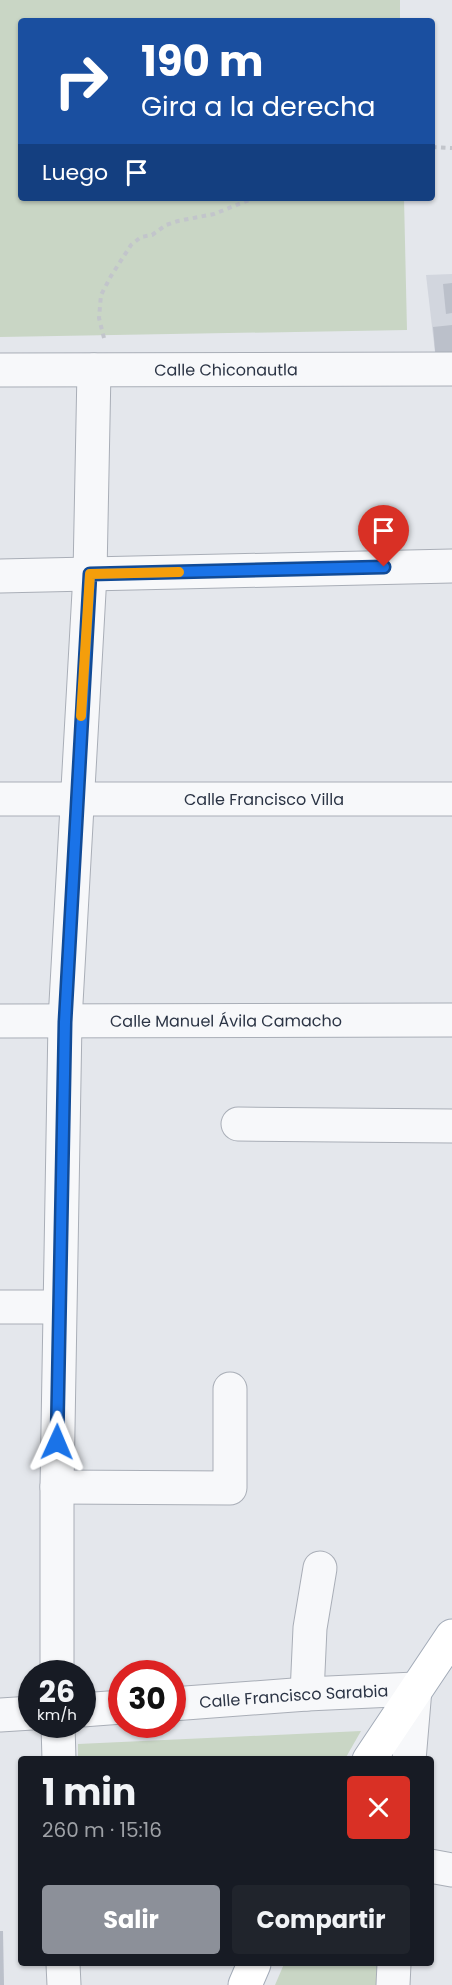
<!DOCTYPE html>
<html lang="es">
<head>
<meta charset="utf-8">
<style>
	body { margin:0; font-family:Poppins,sans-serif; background:#20242c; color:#f1f3f6; height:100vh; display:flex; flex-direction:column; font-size:22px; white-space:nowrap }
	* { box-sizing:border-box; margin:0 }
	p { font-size:20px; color:#9ea1a6 }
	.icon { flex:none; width:33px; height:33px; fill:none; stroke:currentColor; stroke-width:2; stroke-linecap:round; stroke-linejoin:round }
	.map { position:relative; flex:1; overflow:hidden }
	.sheet { position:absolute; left:18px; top:1756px; width:416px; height:210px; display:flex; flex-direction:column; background:#171b24; border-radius:6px; box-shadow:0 2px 4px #0004 }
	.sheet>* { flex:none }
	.guide { position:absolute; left:18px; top:18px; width:417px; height:183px; border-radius:6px; box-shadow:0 2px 4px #0004; background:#1a4fa0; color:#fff; overflow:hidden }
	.speed { position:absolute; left:18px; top:1660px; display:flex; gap:12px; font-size:30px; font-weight:700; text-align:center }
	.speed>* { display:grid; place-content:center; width:78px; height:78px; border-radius:50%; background:#171b24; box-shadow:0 2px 4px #0004; line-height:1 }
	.speed small { font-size:15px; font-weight:400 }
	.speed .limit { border:9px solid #d22; background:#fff; color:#111 }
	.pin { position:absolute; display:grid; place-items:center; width:51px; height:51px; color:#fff; margin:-62px -26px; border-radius:50% 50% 50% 0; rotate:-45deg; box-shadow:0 0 6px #0007 }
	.pin .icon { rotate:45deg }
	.me { position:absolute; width:66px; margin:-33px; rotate:1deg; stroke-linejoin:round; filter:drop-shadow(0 0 4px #0008) }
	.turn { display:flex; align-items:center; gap:21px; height:126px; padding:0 24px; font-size:27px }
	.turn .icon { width:78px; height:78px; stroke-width:2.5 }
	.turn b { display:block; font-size:42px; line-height:51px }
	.then { display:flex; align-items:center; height:57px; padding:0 24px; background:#0003; gap:12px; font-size:22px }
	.round { display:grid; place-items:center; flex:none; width:63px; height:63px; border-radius:6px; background:#20242c }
	.summary { display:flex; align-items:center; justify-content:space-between; height:102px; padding:0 24px }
	h1 { font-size:36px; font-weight:700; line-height:45px }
	.primary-button { display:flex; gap:12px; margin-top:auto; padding:12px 24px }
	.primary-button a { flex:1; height:69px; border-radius:6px; background:#8c9099; color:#fff; font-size:24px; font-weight:700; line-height:69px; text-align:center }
	.primary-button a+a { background:#20242c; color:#f1f3f6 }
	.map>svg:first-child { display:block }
	.built { fill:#d2d6de }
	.green { fill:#c9d6c5 }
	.building { fill:#bbc0ca }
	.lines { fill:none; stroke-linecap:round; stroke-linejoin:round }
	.minor-casing { stroke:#a9aeb7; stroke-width:35 }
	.major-casing { stroke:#a3abb8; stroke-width:35 }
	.path { stroke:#c2c5cb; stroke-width:4; stroke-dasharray:4.5 4.5; stroke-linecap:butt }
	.minor { stroke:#f7f8fa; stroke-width:33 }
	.major { stroke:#fff; stroke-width:33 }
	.route-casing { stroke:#114b97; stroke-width:15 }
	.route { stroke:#1a73e8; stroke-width:10 }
	.slow { stroke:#f59e0b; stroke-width:10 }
	.labels { text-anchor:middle; stroke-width:5; stroke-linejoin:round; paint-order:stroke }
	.street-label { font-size:16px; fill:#2b3445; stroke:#f4f6f9 }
</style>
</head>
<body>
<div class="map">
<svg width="452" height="1985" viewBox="0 0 452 1985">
	<rect width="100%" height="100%" fill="#e4e7ec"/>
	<path class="built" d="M452,274V361H436L426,275Z"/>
	<g class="green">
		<path d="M0,0H400V21H21V198H404L407,330L0,337Z"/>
		<path d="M361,1731L345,1759H78V1744Z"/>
		<path d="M284,1964H386L384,1985H275Z"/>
	</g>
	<g class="building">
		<path d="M452,283V313L446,314L443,284Z"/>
		<path d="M452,325V360L436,361L433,327Z"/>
		<path d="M0,1931H3L4,1985H0Z"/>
	</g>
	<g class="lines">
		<g class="minor-casing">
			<g id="minor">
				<path id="s1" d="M0,370L452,369"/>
				<path d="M0,576L452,566"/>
				<path id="s2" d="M0,799H452"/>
				<path id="s3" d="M0,1021L452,1020"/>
				<path d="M238,1124L452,1126"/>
				<path d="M0,1307H59"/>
				<path d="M57,1487L230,1488V1389"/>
				<path d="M57,1674V1487L65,1021L90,574L94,370"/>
				<path d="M307,1694L310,1628L320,1568"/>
				<path id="s4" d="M172,1704L307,1694L415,1689L409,1760"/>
				<path d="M82,1710L122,1707"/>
				<path d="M0,1715L32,1713"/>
				<path d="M58,1725L59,1760"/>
				<path d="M430,1866L452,1870"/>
				<path d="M63,1964L64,1985"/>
				<path d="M393,1985L394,1964"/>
			</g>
		</g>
		<g class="major-casing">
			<g id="major">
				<path d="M369,1760L452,1636"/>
				<path d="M245,1985L254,1964"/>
			</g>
		</g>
		<g class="path">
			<path d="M432,147L452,148"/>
			<path d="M104,338L99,318L101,295L111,276L131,245L141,237L152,235L166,225L178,221L214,214L254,198"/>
		</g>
		<use href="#minor" class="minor"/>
		<use href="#major" class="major"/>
	</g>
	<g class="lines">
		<g class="route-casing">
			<path id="route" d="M57,1442L65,1022L90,574L384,567"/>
		</g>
		<use href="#route" class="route"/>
		<path class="slow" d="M81,716L90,574L179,572"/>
	</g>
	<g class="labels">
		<g class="street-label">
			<text dy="6" stroke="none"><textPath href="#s1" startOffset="226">Calle Chiconautla</textPath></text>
			<text dy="6" stroke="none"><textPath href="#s2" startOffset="264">Calle Francisco Villa</textPath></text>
			<text dy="6" stroke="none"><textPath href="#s3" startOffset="226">Calle Manuel Ávila Camacho</textPath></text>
			<text dy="6" stroke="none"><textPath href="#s4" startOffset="122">Calle Francisco Sarabia</textPath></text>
		</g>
	</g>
</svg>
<div class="speed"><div>26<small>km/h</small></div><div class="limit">30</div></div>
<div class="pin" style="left:384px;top:567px;background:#d93025"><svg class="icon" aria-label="arrive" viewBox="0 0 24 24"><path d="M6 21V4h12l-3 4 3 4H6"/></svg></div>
<svg class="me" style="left:57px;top:1442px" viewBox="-20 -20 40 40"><path d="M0-17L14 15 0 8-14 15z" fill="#1a73e8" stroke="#fff" stroke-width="4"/></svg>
<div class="guide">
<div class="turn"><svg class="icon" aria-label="right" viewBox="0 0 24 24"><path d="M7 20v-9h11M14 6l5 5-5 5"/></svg><div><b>190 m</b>Gira a la derecha</div></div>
<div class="then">Luego<svg class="icon" aria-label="arrive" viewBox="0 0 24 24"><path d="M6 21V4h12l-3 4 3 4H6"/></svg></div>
</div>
<section class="sheet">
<div class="summary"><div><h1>1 min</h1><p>260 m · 15:16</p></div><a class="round" style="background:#d93025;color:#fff"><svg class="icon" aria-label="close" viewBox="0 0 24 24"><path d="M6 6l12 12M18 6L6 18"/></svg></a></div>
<div class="primary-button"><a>Salir</a><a>Compartir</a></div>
</section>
</div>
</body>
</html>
